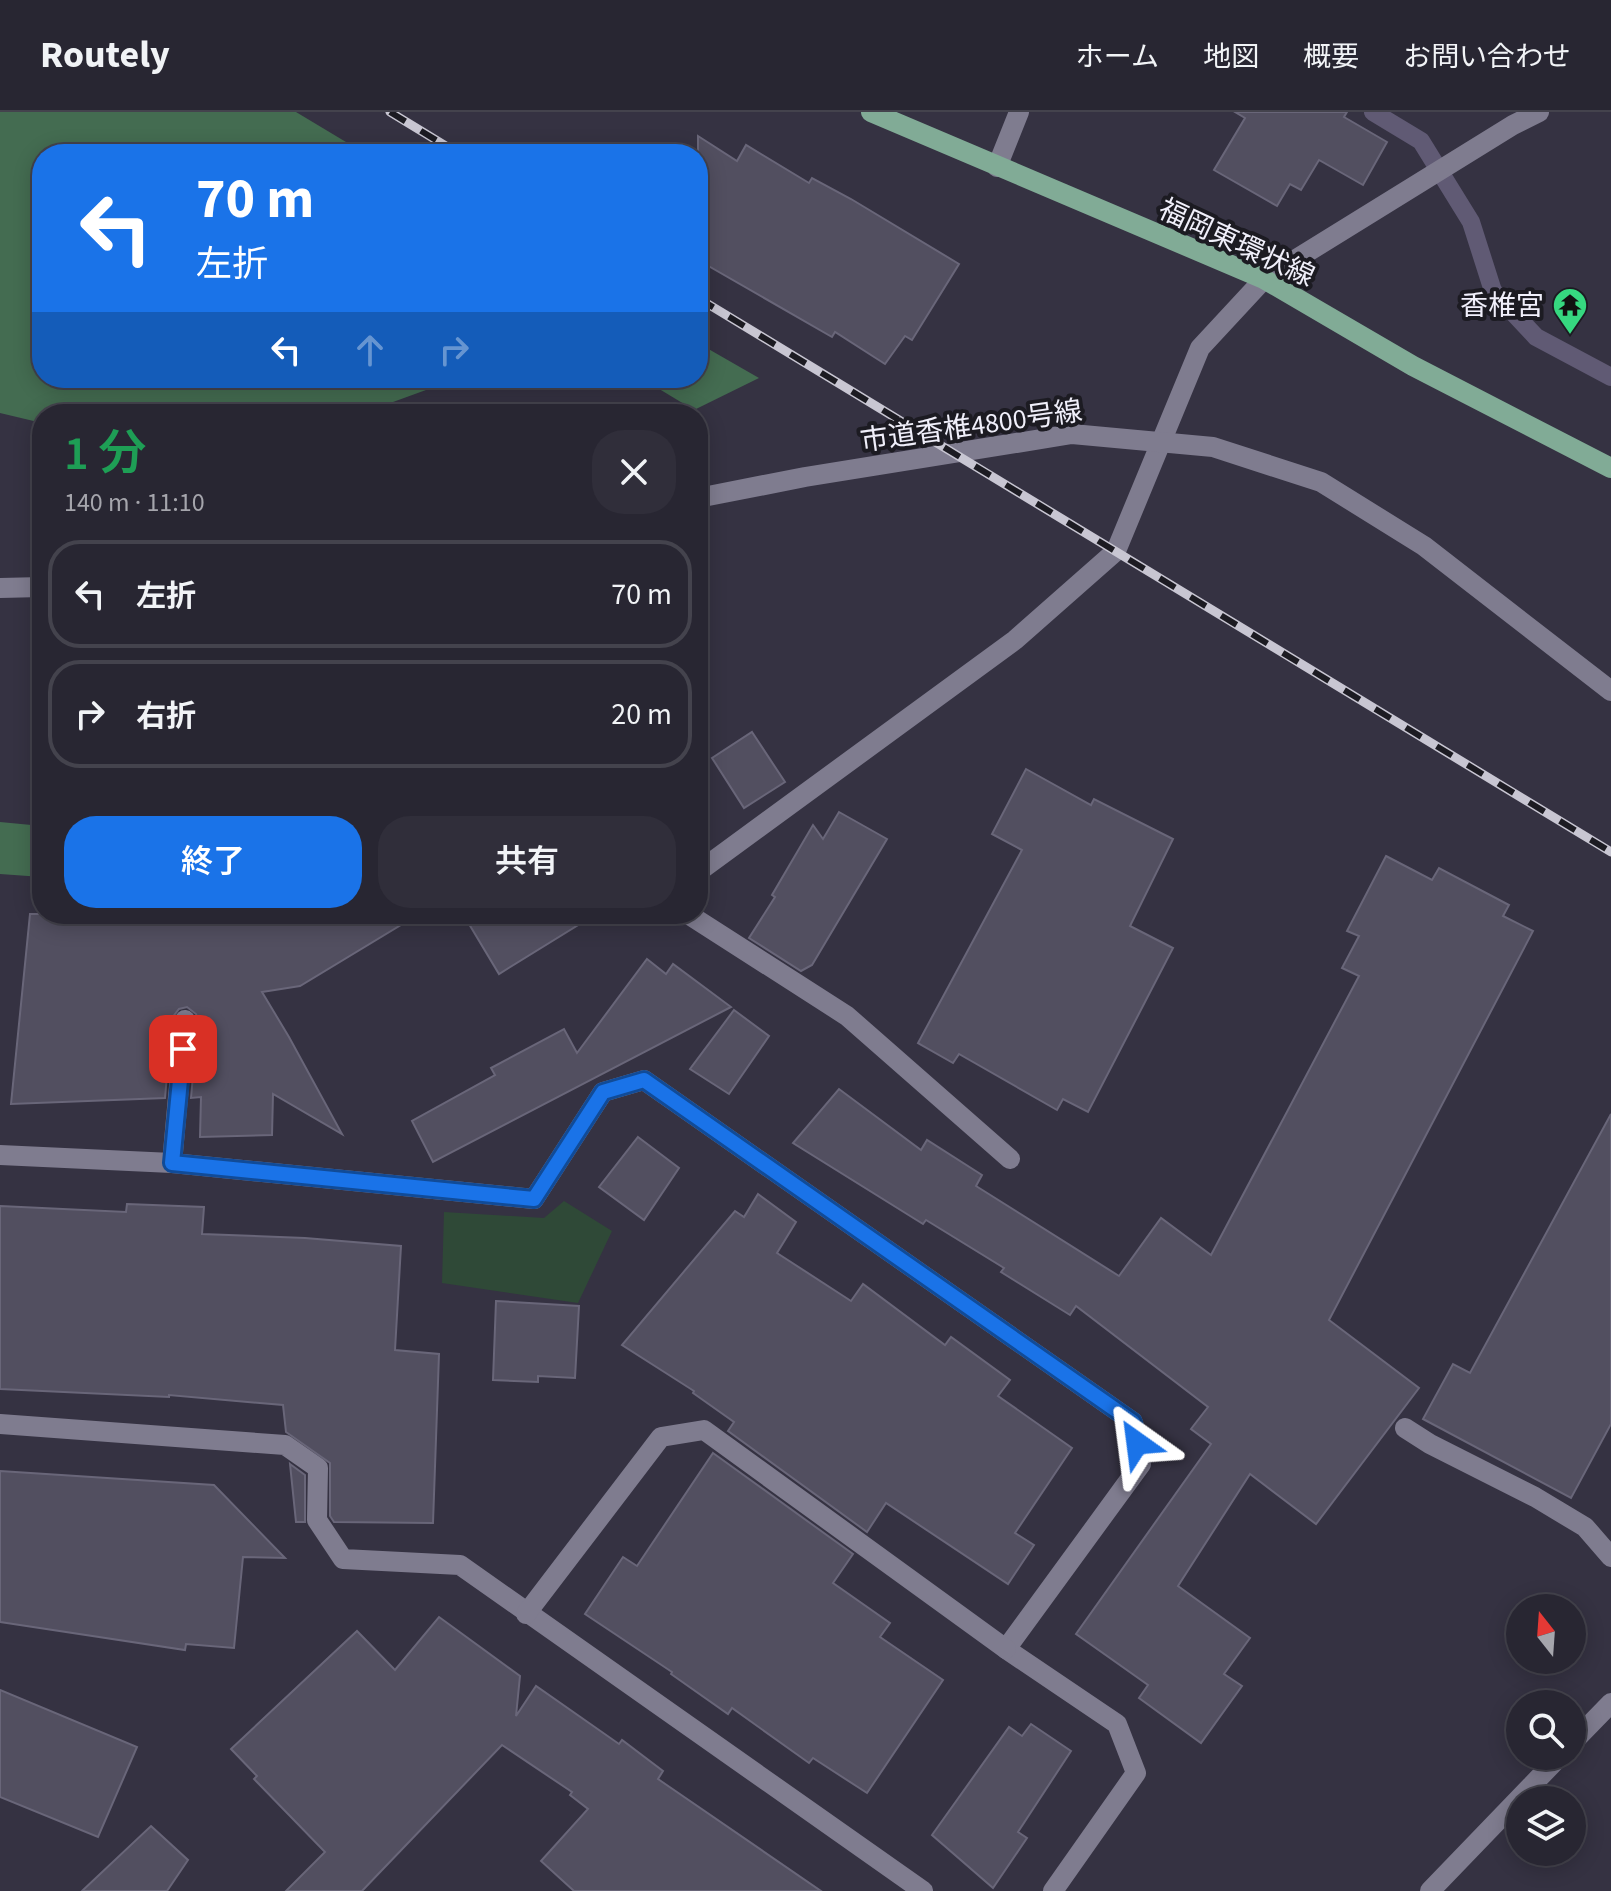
<!DOCTYPE html>
<html lang="ja">
<head>
<meta charset="utf-8">
<style>
	body { margin:0; font-family:"Source Sans 3","Noto Sans JP",sans-serif; background:#302e3a; color:#f1f3f6; height:100vh; display:flex; flex-direction:column; font-size:30px; white-space:nowrap }
	* { box-sizing:border-box; margin:0 }
	p { font-size:26px; color:#a5a5ac }
	.icon { flex:none; width:44px; height:44px; fill:none; stroke:currentColor; stroke-width:2; stroke-linecap:round; stroke-linejoin:round }
	.map { position:relative; flex:1; overflow:hidden }
	.details { position:absolute; left:32px; top:292px; width:676px; height:520px; display:flex; flex-direction:column; background:#282632; border-radius:32px; box-shadow:0 4px 20px #0003,0 0 0 2px #44434d }
	.details>* { flex:none }
	.banner { position:absolute; left:32px; top:32px; width:676px; height:244px; border-radius:32px; box-shadow:0 4px 20px #0003,0 0 0 2px #44434d; background:#1a73e8; color:#fff; overflow:hidden }
	.needle { width:52px; rotate:343deg }
	.buttons { position:absolute; left:1506px; top:1482px; display:grid; gap:16px }
	.buttons a { display:grid; place-items:center; width:80px; height:80px; border-radius:50%; background:#282632; box-shadow:0 4px 20px #0003,0 0 0 2px #44434d; font-size:40px }
	.pin { position:absolute; display:grid; place-items:center; width:68px; height:68px; color:#fff; margin:-34px; border-radius:16px; box-shadow:0 4px 12px #0006 }
	.me { position:absolute; width:88px; margin:-44px; rotate:329deg; stroke-linejoin:round; filter:drop-shadow(0 0 6px #0008) }
	.turn { display:flex; align-items:center; gap:28px; height:168px; padding:0 32px; font-size:36px }
	.turn .icon { width:104px; height:104px; stroke-width:2.5 }
	.turn b { display:block; font-size:56px; line-height:68px }
	.lanes { display:flex; align-items:center; height:76px; padding:0 32px; background:#0003; justify-content:center; gap:40px; direction:ltr }
	.lanes .off { opacity:.35 }
	.round { display:grid; place-items:center; flex:none; width:84px; height:84px; border-radius:32px; background:#302e3a }
	.headline { display:flex; align-items:center; justify-content:space-between; height:136px; padding:0 32px }
	h1 { font-size:48px; font-weight:600; line-height:60px; color:#1e9e55 }
	.action { display:flex; gap:16px; margin-top:auto; padding:16px 32px }
	.action a { flex:1; height:92px; border-radius:32px; background:#1a73e8; color:#fff; font-size:32px; font-weight:600; line-height:92px; text-align:center }
	.action a+a { background:#302e3a; color:#f1f3f6 }
	ul { padding:0; list-style:none }
	li { display:flex; align-items:center; gap:24px; height:108px; margin:0 16px 12px; padding:0 16px; border:4px solid #44434d; border-radius:32px }
	li div { flex:1 }
	li b { display:block; font-size:30px }
	li em { font-style:normal }
	header { display:flex; align-items:center; gap:48px; box-sizing:border-box; height:112px; padding:0 40px; background:#282632; border-bottom:2px solid #44434d }
	header strong { font-size:38px }
	nav { display:flex; gap:44px; margin-inline-start:auto; font-size:28px }
	.map>svg:first-child { display:block }
	.green { fill:#2f4937 }
	.forest { fill:#446c51 }
	.lines { fill:none; stroke-linecap:round; stroke-linejoin:round }
	.stream { stroke:#605a74; stroke-width:18 }
	.building { fill:#524f60; stroke:#696679; stroke-width:2 }
	.minor { stroke:#7f7c8f; stroke-width:20 }
	.tertiary { stroke:#7f7c8f; stroke-width:20 }
	.primary { stroke:#81ab96; stroke-width:20 }
	.rail-casing { stroke:#c8c6d2; stroke-width:9 }
	.rail { stroke:#1c1b22; stroke-width:6; stroke-dasharray:18; stroke-linecap:butt }
	.route-casing { stroke:#114b97; stroke-width:20 }
	.route { stroke:#1a73e8; stroke-width:14 }
	.labels { text-anchor:middle; stroke-width:8; stroke-linejoin:round; paint-order:stroke }
	.street-label { font-size:28px; fill:#f0effa; stroke:#1c1b22 }
	.poi-label { font-size:28px; fill:#f0effa; stroke:#1c1b22; text-anchor:end }
</style>
</head>
<body>
<header>
<strong>Routely</strong>
<nav><a>ホーム</a><a>地図</a><a>概要</a><a>お問い合わせ</a></nav>
</header>
<div class="map">
<svg width="1611" height="1779" viewBox="0 0 1611 1779">
	<rect width="100%" height="100%" fill="#353242"/>
	<path class="green" d="M564,1089L612,1119L578,1191L442,1171L444,1100L544,1106Z"/>
	<g class="forest">
		<path d="M0,0H296L366,42H42V266H459L360,302H42V311L0,301Z"/>
		<path d="M698,231L759,266L694,298L641,266H698Z"/>
		<path d="M0,710L42,714V765L0,762Z"/>
	</g>
	<g class="lines">
		<path class="stream" d="M1373,0L1421,29L1471,110L1493,179L1536,225L1611,265"/>
	</g>
	<g class="building">
		<path d="M1235,0H1347L1344,5L1387,30L1363,73L1319,48L1301,78L1290,72L1277,94L1214,58L1245,6Z"/>
		<path d="M698,24L737,49L746,33L809,71L812,66L851,87L959,152L912,228L905,224L885,252L835,220L832,225L698,148Z"/>
		<path d="M752,620L785,670L744,696L712,646Z"/>
		<path d="M1026,657L1091,693L1094,687L1173,727L1130,814L1173,836L1088,1000L1063,987L1057,998L959,942L953,951L918,931L1022,738L992,722Z"/>
		<path d="M839,700L887,727L812,853L801,859L749,826L775,785L772,783L813,713L823,727Z"/>
		<path d="M1386,744L1432,768L1439,756L1509,793L1503,804L1533,819L1329,1208L1419,1276L1316,1412L1250,1362L1178,1474L1250,1526L1224,1562L1242,1574L1201,1631L1139,1586L1148,1573L1076,1522L1211,1332L1191,1317L1208,1295L1076,1194L1070,1203L1001,1160L1004,1156L926,1108L923,1112L793,1031L839,977L921,1038L927,1028L982,1063L976,1074L1119,1164L1161,1106L1211,1143L1359,864L1342,856L1359,824L1347,819Z"/>
		<path d="M30,802H419L300,874L262,880L289,925L342,1022L273,982L272,1023L200,1025L201,985L191,986L198,908L196,902L187,895L179,897L172,906L165,986L11,992Z"/>
		<path d="M463,802H596L499,862Z"/>
		<path d="M647,847L666,862L673,852L731,895L433,1050L412,1009L495,963L491,956L564,917L577,941Z"/>
		<path d="M734,898L769,924L729,982L690,957Z"/>
		<path d="M1611,1002V1312L1571,1386L1423,1307L1453,1252L1470,1261Z"/>
		<path d="M638,1025L679,1056L644,1108L599,1075Z"/>
		<path d="M758,1082L796,1110L777,1141L851,1189L863,1172L945,1233L951,1225L1010,1268L998,1284L1072,1336L1015,1421L1034,1433L1008,1472L886,1391L867,1420L728,1319L734,1310L693,1281L694,1279L622,1233L735,1099L744,1105Z"/>
		<path d="M127,1092L204,1095L202,1122L305,1126L401,1134L395,1238L439,1242L433,1411L334,1410L330,1404V1351L286,1320L283,1293L169,1283V1285L0,1277V1094L126,1100Z"/>
		<path d="M496,1189L579,1194L575,1266L538,1264V1270L493,1268Z"/>
		<path d="M713,1341L853,1442L833,1471L890,1511L880,1525L943,1568L867,1681L813,1646L809,1651L732,1596L728,1602L671,1562L672,1560L585,1502L623,1445L637,1454Z"/>
		<path d="M290,1352L305,1363V1410H296Z"/>
		<path d="M0,1359L214,1373L285,1446L243,1445L234,1536L186,1532L185,1538L0,1510Z"/>
		<path d="M439,1505L520,1564L516,1604L536,1574L619,1632L622,1628L663,1659L658,1667L821,1779H574L541,1749L588,1697L570,1683L572,1680L502,1633L362,1779H286L325,1740L254,1667L257,1664L231,1637L357,1519L395,1558Z"/>
		<path d="M0,1578L137,1635L98,1725L0,1685Z"/>
		<path d="M1031,1612L1071,1639L1018,1720L1027,1726L993,1776L932,1723L1009,1615L1022,1624Z"/>
		<path d="M151,1714L188,1748L167,1779H82Z"/>
	</g>
	<g class="lines">
		<g class="minor">
			<path d="M997,55L1019,0"/>
			<path d="M698,760L1015,528L1116,439L1200,236L1264,167L1513,13L1539,0"/>
			<path d="M688,802L847,904L1010,1047"/>
			<path d="M0,1043L172,1051L534,1087L603,980L644,968L1133,1310L1141,1352L1006,1537L1117,1612L1136,1661L1053,1779"/>
			<path d="M172,1051L185,908"/>
			<path d="M0,1312L285,1333L318,1356L317,1408L343,1447L460,1453L923,1779"/>
			<path d="M1405,1316L1430,1332L1535,1385L1585,1415L1611,1445"/>
			<path d="M526,1502L661,1325L704,1318L1006,1537"/>
			<path d="M1572,1631L1611,1591"/>
			<path d="M1430,1779L1560,1644"/>
		</g>
		<g class="tertiary">
			<path d="M698,386L805,365L1072,322L1213,335L1321,370L1424,434L1611,579"/>
			<path d="M0,476L42,475"/>
		</g>
		<path class="primary" d="M871,0L1264,167L1413,254L1611,356"/>
		<g class="rail-casing">
			<g id="rail">
				<path d="M390,0L459,42"/>
				<path d="M698,186L1611,740"/>
			</g>
		</g>
		<use href="#rail" class="rail"/>
	</g>
	<g class="lines">
		<g class="route-casing">
			<path id="route" d="M183,937L172,1051L534,1087L603,980L644,968L1133,1310L1137,1331"/>
		</g>
		<use href="#route" class="route"/>
	</g>
	<defs>
		<g id="temple-pin" transform="scale(1.8)"><path d="M0 17L-7.5 6A9.5 9.5 0 1 1 7.5 6Z" fill="#36d880" stroke="#1c1b22"/><path d="M0-6L5-2H3V0L6.5 2.5H4V6H1.5V3h-3V6H-4V2.5H-6.5L-3 0V-2H-5Z" fill="#111"/></g>
	</defs>
	<g fill-rule="evenodd">
		<use href="#temple-pin" x="1570" y="193"/>
	</g>
	<g class="labels">
		<g class="street-label">
			<text transform="translate(1237 130) rotate(25)" y="10">福岡東環状線</text>
			<text transform="translate(971 313) rotate(-8)" y="10">市道香椎4800号線</text>
		</g>
		<g class="poi-label">
			<text x="1544" y="203">香椎宮</text>
		</g>
	</g>
</svg>
<div class="buttons">
<a><svg class="needle" viewBox="-14 -14 28 28"><path d="M0-13l5 13h-10z" fill="#e53935"/><path d="M0 13l5-13h-10z" fill="#a5a5ac"/></svg></a>
<a><svg class="icon" aria-label="search" viewBox="0 0 24 24"><circle cx="10" cy="10" r="6"/><path d="M15 15l6 6"/></svg></a>
<a><svg class="icon" aria-label="layers" viewBox="0 0 24 24"><path d="M12 4l9 5-9 5-9-5zM3 14l9 5 9-5"/></svg></a>
</div>
<div class="pin" style="left:183px;top:937px;background:#d93025"><svg class="icon" aria-label="arrive" viewBox="0 0 24 24"><path d="M6 21V4h12l-3 4 3 4H6"/></svg></div>
<svg class="me" style="left:1137px;top:1331px" viewBox="-20 -20 40 40"><path d="M0-17L14 15 0 8-14 15z" fill="#1a73e8" stroke="#fff" stroke-width="4"/></svg>
<div class="banner">
<div class="turn"><svg class="icon" aria-label="left" viewBox="0 0 24 24"><path d="M17 20v-9H6M10 6l-5 5 5 5"/></svg><div><b>70 m</b>左折</div></div>
<div class="lanes"><svg class="icon" aria-label="left" viewBox="0 0 24 24"><path d="M17 20v-9H6M10 6l-5 5 5 5"/></svg><svg class="icon off" aria-label="ahead" viewBox="0 0 24 24"><path d="M12 20V5M6 11l6-6 6 6"/></svg><svg class="icon off" aria-label="right" viewBox="0 0 24 24"><path d="M7 20v-9h11M14 6l5 5-5 5"/></svg></div>
</div>
<section class="details">
<div class="headline"><div><h1>1 分</h1><p>140 m · 11:10</p></div><a class="round"><svg class="icon" aria-label="close" viewBox="0 0 24 24"><path d="M6 6l12 12M18 6L6 18"/></svg></a></div>
<ul>
<li><svg class="icon" aria-label="left" viewBox="0 0 24 24"><path d="M17 20v-9H6M10 6l-5 5 5 5"/></svg><div><b>左折</b></div><em>70 m</em></li>
<li><svg class="icon" aria-label="right" viewBox="0 0 24 24"><path d="M7 20v-9h11M14 6l5 5-5 5"/></svg><div><b>右折</b></div><em>20 m</em></li>
</ul>
<div class="action"><a>終了</a><a>共有</a></div>
</section>
</div>
</body>
</html>
